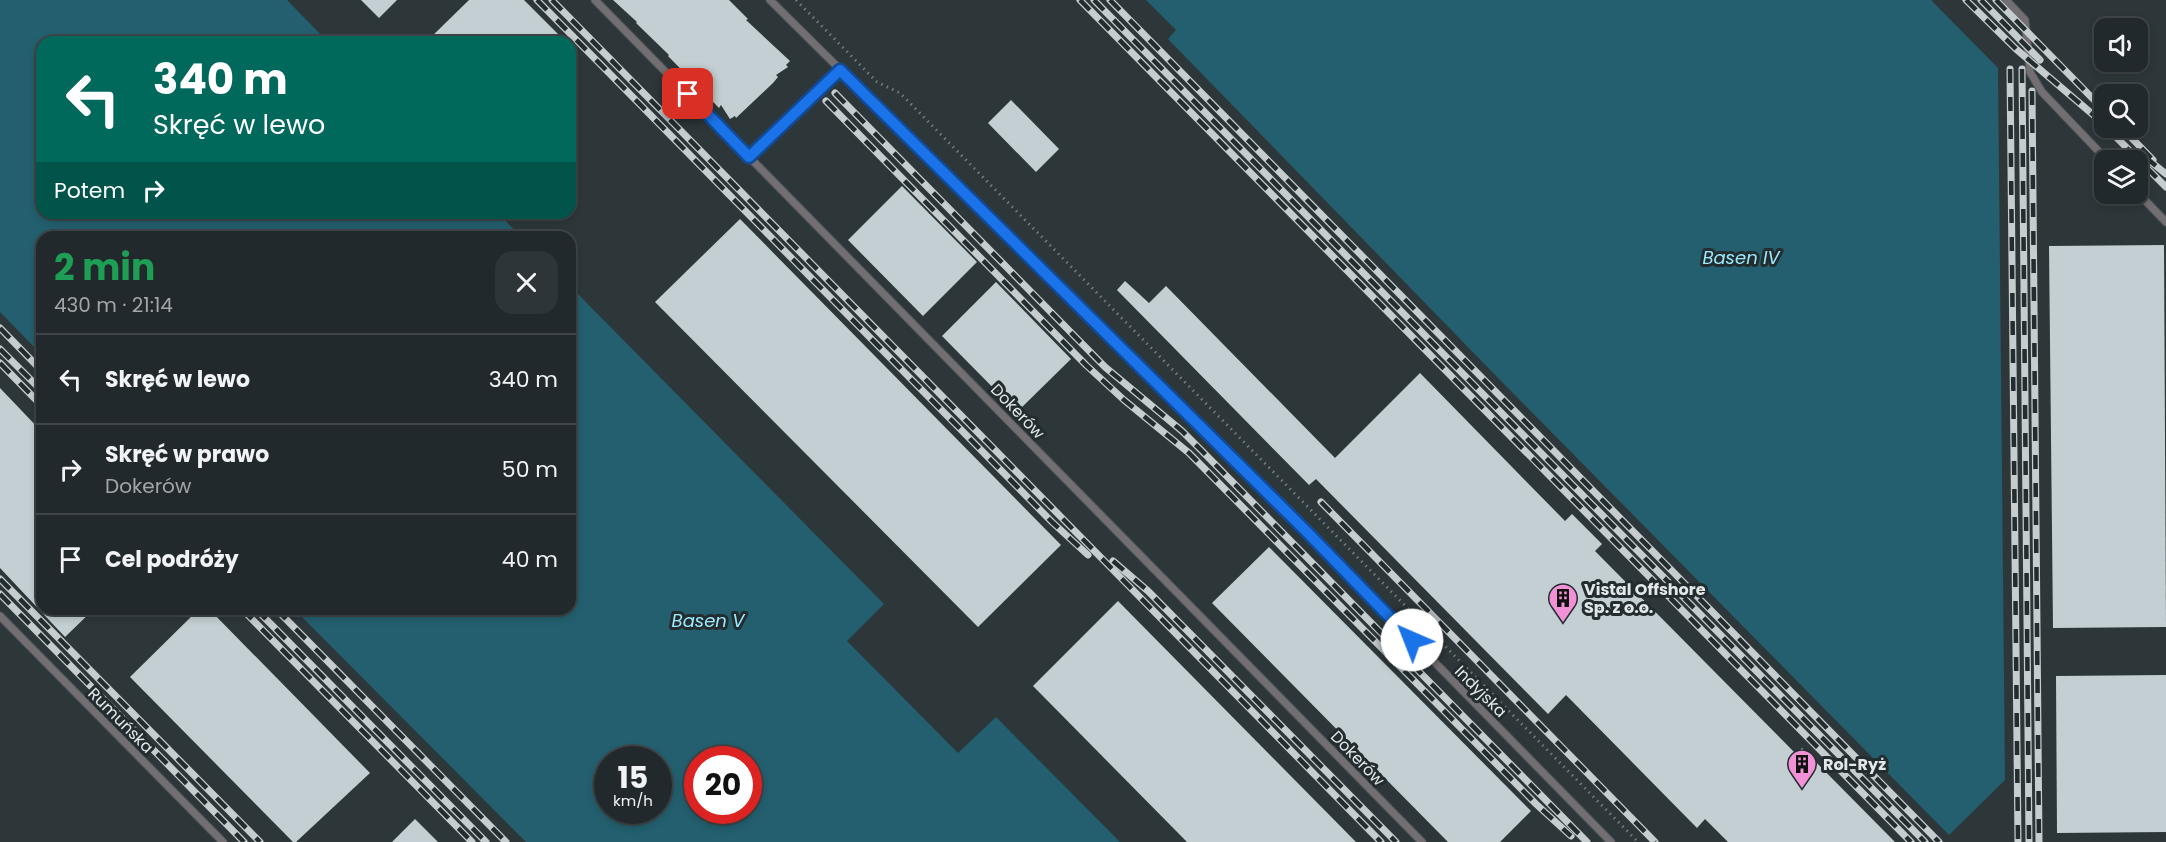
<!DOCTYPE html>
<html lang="pl">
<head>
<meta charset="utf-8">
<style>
	body { margin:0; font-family:Poppins,sans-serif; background:#2e3538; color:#f1f3f6; height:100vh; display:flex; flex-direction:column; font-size:22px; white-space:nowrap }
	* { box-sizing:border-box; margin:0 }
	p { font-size:20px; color:#a2a6a9 }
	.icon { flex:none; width:33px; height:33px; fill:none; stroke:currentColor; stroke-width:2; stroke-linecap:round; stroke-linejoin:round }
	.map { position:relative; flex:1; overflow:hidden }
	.side { position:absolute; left:36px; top:231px; width:540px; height:384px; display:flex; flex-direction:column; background:#22292c; border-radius:18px; box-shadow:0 3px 9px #0003,0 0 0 2px #3f4548 }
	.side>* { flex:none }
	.top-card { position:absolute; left:36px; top:36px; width:540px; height:183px; border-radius:18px; box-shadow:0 3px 9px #0003,0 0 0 2px #3f4548; background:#00695c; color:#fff; overflow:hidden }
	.tools { position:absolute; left:2094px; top:18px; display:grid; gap:12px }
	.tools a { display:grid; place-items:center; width:54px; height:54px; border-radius:12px; background:#22292c; box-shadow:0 3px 9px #0003,0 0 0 2px #3f4548; font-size:30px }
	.speed { position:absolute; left:594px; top:746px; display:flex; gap:12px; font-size:30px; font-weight:700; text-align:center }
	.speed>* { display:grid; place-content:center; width:78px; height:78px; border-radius:50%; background:#22292c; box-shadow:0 3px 9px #0003,0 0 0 2px #3f4548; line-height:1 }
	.speed small { font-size:15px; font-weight:400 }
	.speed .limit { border:9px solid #d22; background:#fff; color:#111 }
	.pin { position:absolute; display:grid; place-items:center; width:51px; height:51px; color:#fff; margin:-26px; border-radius:12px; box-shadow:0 3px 9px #0006 }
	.me { position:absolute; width:66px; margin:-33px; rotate:316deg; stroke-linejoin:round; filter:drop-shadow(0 0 4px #0008) }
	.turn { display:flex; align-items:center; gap:21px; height:126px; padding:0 18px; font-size:27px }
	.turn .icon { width:78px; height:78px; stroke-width:2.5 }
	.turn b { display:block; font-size:42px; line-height:51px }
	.then { display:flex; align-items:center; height:57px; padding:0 18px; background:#0003; gap:12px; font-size:22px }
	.round { display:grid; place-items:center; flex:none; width:63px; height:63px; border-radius:18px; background:#2e3538 }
	.overview { display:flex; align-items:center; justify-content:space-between; height:102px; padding:0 18px }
	h1 { font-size:36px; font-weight:700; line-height:45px; color:#1e9e55 }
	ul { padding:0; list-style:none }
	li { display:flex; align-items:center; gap:18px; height:90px; padding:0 18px; border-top:2px solid #3f4548 }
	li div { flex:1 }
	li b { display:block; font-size:22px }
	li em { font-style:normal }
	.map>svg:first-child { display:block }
	.water { fill:#235f6e; fill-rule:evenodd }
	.building { fill:#c3cfd2 }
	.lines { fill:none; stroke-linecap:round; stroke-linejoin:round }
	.lane-casing { stroke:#4a5356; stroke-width:9 }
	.path { stroke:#727b7d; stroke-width:3; stroke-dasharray:1.5 4.5; stroke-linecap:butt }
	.lane { stroke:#726e71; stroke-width:7 }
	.rail-casing { stroke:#c6cdce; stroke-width:7 }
	.rail { stroke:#232d2f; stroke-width:4.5; stroke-dasharray:14; stroke-linecap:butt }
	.route-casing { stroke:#114b97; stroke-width:15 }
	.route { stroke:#1a73e8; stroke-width:10 }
	.labels { text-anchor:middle; stroke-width:6; stroke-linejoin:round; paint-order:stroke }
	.street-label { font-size:16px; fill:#e2e8e9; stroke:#232d2f }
	.poi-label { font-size:16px; font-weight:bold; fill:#e2e8e9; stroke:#232d2f; text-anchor:start }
	.water-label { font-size:18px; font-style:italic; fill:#9ae9ff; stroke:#232d2f }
</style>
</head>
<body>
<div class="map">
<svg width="2166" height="842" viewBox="0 0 2166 842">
	<rect width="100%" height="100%" fill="#2d373a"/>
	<g class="water">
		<path d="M0,0H287L328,42H42V213H498L521,237H42V355L0,312Z"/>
		<path d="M1146,0H1931L1998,68L2005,780L1949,835L1500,380L1168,39L1176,30Z"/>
		<path d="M570,286L884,604L847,641L958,753L996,717L1120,842H526L294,609H570ZM608,759H658V810H608ZM698,759H748V810H698Z"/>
	</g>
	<g class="building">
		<path d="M361,0H397L379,18Z"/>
		<path d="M469,0H524L558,34L550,42H426Z"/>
		<path d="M613,0H729L748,19L746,20L790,61L786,65L788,67L776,75L778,77L773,83L736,118L735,116L730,119L721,105L719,108L668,56L669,55L636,23L637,22Z"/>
		<path d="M1011,100L1059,149L1036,172L988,123Z"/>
		<path d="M902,186L977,262L923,316L848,240Z"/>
		<path d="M740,219L1061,545L978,627L655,302Z"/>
		<path d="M2164,245L2166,627L2053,628L2049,246Z"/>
		<path d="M1125,281L1149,303L1166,286L1335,458L1420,373L1565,521L1572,514L1602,544L1595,551L1796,754L1802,748L1895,842H1728L1705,819L1697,828L1566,695L1548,714L1316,479L1309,485L1117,290Z"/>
		<path d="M996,282L1071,359L1017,412L942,336Z"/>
		<path d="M0,388L42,432V609H94L65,637L0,568Z"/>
		<path d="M1269,547L1531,811L1500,842H1448L1212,603Z"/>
		<path d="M1118,601L1356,842H1187L1033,686Z"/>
		<path d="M199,609H209L370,773L296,842H293L130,677Z"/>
		<path d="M2166,675V832L2057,833L2056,676Z"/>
		<path d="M415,819L438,842H392Z"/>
	</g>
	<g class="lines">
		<g class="lane-casing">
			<g id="lane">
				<path d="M595,0L1422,842"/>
				<path d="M770,0L1305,530L1611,842"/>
				<path d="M2006,0L2025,20L2030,72L2042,92L2107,160"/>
				<path d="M749,157L840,70"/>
				<path d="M2138,193L2166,222"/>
				<path d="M0,616L223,842"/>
			</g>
		</g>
		<path class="path" d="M796,0L877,82L900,93L1638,842"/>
		<use href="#lane" class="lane"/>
		<g class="rail-casing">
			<g id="rail">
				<path d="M537,0L1052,522L1088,555"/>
				<path d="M552,0L1381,842"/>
				<path d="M1080,0L1911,842"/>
				<path d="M1094,0L1925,842"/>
				<path d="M1110,0L1939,842"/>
				<path d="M1966,0L2016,49L2104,124"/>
				<path d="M1981,0L2040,60"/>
				<path d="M1996,0L2104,110"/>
				<path d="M2010,69L2018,842"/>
				<path d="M2022,69L2029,842"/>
				<path d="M2032,91L2039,842"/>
				<path d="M835,93L1105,367L1182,431L1201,450L1587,842"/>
				<path d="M826,101L1086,365L1124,400L1189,453L1536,804L1571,836"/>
				<path d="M2107,128L2166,187"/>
				<path d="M2122,128L2153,160"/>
				<path d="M2145,157L2166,174"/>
				<path d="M0,328L42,371"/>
				<path d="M0,349L42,391"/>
				<path d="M0,363L42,406"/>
				<path d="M1321,502L1655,842"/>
				<path d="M1113,561L1148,591L1396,842"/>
				<path d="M0,579L260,842"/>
				<path d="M0,594L244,842"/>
				<path d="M242,609L472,842"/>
				<path d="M256,609L486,842"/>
				<path d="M276,609L506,842"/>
			</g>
		</g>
		<use href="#rail" class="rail"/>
	</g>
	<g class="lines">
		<g class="route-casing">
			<path id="route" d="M688,94L749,157L840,70L1305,530L1412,640"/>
		</g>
		<use href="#route" class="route"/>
	</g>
	<defs>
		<g id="building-pin" transform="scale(1.5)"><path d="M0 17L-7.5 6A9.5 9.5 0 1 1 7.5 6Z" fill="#f391d6" stroke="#232d2f"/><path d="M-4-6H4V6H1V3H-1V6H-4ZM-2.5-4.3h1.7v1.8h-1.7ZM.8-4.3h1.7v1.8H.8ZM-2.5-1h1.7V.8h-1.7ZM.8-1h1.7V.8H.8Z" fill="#111"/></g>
	</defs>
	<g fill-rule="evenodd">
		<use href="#building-pin" x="1563" y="598"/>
		<use href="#building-pin" x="1802" y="764"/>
	</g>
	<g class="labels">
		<g class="street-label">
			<text transform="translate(1018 411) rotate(46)" y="6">Dokerów</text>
			<text transform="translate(1481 691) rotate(45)" y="6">Indyjska</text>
			<text transform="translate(121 720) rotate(45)" y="6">Rumuńska</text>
			<text transform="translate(1358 758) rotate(46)" y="6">Dokerów</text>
		</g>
		<g class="poi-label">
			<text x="1584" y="595">Vistal Offshore<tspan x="1584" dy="18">Sp. z o.o.</tspan></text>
			<text x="1823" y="770">Rol-Ryż</text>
		</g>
		<g class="water-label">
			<text x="1741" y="264">Basen IV</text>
			<text x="708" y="627">Basen V</text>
		</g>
	</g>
</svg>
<div class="tools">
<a><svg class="icon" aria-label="sound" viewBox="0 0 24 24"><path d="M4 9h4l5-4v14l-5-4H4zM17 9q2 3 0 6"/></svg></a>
<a><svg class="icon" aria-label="search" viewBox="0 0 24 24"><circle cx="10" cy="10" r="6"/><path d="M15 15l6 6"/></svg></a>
<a><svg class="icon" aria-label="layers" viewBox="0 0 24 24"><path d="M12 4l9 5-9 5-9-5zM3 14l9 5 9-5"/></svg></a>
</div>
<div class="speed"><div>15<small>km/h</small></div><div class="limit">20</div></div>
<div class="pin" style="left:688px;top:94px;background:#d93025"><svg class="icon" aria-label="arrive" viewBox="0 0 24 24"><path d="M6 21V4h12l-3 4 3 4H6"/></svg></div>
<svg class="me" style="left:1412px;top:640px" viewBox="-20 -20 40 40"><circle r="19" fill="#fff"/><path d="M0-13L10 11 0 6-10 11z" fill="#1a73e8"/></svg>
<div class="top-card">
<div class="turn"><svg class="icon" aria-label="left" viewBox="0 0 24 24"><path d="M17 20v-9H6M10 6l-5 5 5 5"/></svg><div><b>340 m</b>Skręć w lewo</div></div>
<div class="then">Potem<svg class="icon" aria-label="right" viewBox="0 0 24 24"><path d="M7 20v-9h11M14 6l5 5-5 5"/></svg></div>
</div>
<section class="side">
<div class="overview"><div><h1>2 min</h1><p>430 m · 21:14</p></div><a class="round"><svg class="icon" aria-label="close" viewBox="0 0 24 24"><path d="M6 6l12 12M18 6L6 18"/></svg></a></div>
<ul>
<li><svg class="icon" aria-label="left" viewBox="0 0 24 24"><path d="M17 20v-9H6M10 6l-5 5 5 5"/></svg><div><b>Skręć w lewo</b></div><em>340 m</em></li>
<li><svg class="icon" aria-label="right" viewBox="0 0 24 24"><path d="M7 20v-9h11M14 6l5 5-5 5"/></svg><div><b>Skręć w prawo</b><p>Dokerów</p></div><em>50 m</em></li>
<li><svg class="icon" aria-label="arrive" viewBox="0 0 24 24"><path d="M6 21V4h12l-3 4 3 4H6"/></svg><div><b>Cel podróży</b></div><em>40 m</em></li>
</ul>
</section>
</div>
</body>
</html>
